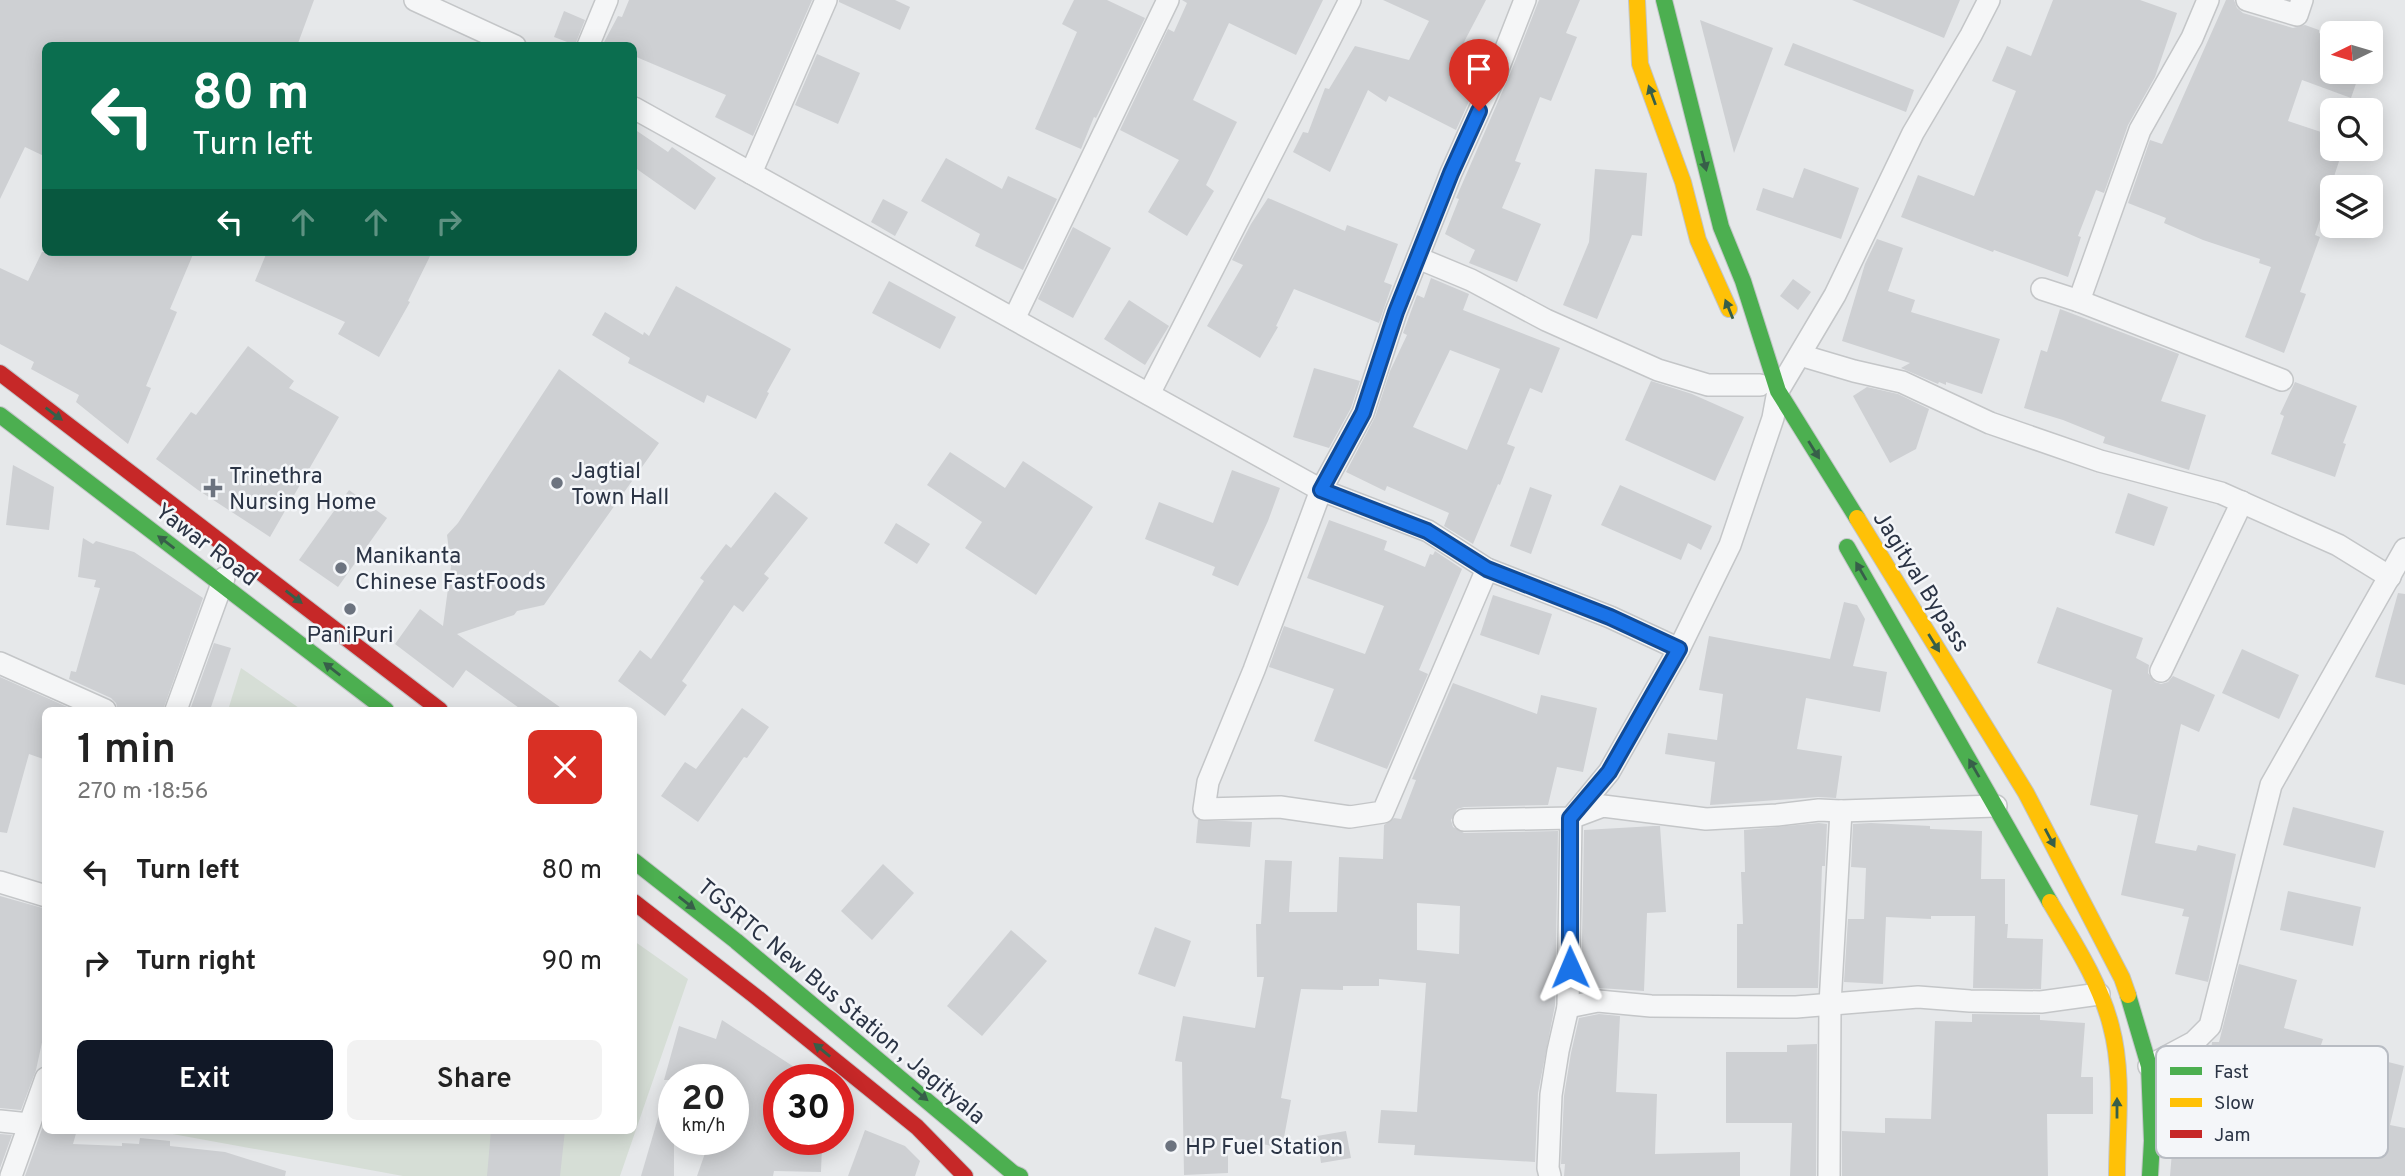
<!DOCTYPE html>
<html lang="en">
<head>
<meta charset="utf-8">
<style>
	body { margin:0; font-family:Overpass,sans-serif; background:#f2f2f2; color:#222; height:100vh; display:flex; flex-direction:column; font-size:26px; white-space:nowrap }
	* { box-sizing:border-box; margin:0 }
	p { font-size:23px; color:#767676 }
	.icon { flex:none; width:38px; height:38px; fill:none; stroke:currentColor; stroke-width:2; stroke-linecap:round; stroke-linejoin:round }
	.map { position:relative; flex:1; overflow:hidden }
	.panel { position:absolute; left:42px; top:707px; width:595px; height:427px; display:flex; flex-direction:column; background:#fff; border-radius:10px; box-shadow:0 4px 18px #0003 }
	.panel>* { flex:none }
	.guide { position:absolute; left:42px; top:42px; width:595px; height:214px; border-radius:10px; box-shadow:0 4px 18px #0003; background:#0b6e4f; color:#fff; overflow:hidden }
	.needle { width:46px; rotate:265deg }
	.tools { position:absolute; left:2320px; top:21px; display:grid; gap:14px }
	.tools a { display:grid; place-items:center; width:63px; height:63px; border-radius:10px; background:#fff; box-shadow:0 4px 18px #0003; font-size:35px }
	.speed { position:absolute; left:658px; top:1064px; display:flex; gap:14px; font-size:35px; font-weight:700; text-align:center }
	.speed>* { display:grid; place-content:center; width:91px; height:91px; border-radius:50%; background:#fff; box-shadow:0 4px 18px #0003; line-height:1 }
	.speed small { font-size:18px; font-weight:400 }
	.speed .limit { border:10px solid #d22; background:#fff; color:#111 }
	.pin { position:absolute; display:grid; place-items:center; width:60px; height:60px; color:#fff; margin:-72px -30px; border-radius:50% 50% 50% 0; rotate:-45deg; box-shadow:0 0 7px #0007 }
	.pin .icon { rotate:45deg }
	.me { position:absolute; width:77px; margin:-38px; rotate:359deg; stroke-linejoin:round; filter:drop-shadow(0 0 5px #0008) }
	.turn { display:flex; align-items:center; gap:24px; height:147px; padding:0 35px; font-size:32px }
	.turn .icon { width:91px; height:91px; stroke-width:2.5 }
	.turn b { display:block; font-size:49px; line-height:60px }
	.lanes { display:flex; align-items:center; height:66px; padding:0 35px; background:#0003; justify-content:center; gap:35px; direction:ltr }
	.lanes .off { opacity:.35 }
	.round { display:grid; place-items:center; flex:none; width:74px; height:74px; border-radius:10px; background:#f2f2f2 }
	.summary { display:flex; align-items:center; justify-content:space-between; height:119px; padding:0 35px }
	h1 { font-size:42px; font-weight:600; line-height:52px }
	.cta { display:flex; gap:14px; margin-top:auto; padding:14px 35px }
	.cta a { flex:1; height:80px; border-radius:10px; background:#111827; color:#fff; font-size:28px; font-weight:600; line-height:80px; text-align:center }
	.cta a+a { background:#f2f2f2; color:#222 }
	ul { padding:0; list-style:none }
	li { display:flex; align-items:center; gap:21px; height:91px; padding:0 35px }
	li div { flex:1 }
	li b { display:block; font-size:26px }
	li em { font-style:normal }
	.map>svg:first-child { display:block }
	.green { fill:#d6ded6 }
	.building { fill:#ced0d3; fill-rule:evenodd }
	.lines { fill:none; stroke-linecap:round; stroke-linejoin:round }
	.street-casing { stroke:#c4c6c8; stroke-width:24 }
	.fast-casing { stroke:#c2c5c8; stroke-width:18 }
	.slow-casing { stroke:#c2c5c8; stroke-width:18 }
	.jam-casing { stroke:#c2c5c8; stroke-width:18 }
	.street { stroke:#f5f6f7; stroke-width:21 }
	.fast { stroke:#4caf50; stroke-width:16 }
	.slow { stroke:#ffc107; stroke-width:16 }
	.jam { stroke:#c62828; stroke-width:16 }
	.oneway { fill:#375f49 }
	.route-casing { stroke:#114b97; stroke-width:18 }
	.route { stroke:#1a73e8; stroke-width:12 }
	.poi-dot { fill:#6c737f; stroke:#f4f6f9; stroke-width:2.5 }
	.labels { text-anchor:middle; stroke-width:5; stroke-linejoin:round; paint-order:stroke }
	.poi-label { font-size:23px; fill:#2b3445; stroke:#f4f6f9; text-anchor:start }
	.street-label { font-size:23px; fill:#2b3445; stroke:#f4f6f9 }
	.key { fill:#f4f6f9; stroke:#b8bcc3; stroke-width:2 }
	.key-label { font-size:19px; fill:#2b3445 }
</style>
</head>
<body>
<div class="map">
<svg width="2405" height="1176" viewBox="0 0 2405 1176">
	<rect width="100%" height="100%" fill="#e6e8ea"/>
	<g class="green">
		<path d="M241,668L302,710H228Z"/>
		<path d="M634,941L688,979L620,1176H403L156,1131L634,1130Z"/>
	</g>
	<g class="building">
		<path d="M0,0H314L297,46H46V157L25,147L0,199Z"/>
		<path d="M629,0H812L753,136L715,117L726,95L634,56V46H602L618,16L622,17Z"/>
		<path d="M839,0H895L910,7L900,30L839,2Z"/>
		<path d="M1074,0H1107L1145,18L1096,118L1094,117L1081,149L1035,129L1077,32L1062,24Z"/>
		<path d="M1182,0H1323L1296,55L1229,23L1193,100L1237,122L1206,185L1214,191L1187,236L1148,212L1179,160L1120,130L1168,29L1174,32L1187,3Z"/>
		<path d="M1383,0H1486L1464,42L1490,55L1456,130L1389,96L1386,102L1368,90L1330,172L1293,152L1303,132L1308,133L1325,88L1329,89L1355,46L1409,60L1429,21Z"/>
		<path d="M1539,0H1580L1566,33L1577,37L1551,101L1540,97L1515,161L1521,163L1502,208L1541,224L1517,282L1469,263L1475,250L1445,234L1459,199L1456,198L1510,74Z"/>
		<path d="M1852,0H1960L1944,38Z"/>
		<path d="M2053,0H2140L2177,13L2155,77L2128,125L2104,193L2096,190L2078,236L2081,237L2068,277L1994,250L1993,252L1901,217L1918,175L1974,196L2016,91L1992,81L2007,46L2031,56Z"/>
		<path d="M2226,0H2234L2237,8L2243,13L2293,28L2305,25L2319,30V33L2333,38V72H2360L2351,98L2302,80L2288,121L2333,136V149H2343L2315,235L2320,237L2300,292L2306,294L2284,353L2245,337L2271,267L2259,263L2260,259L2203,240L2164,223L2166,218L2128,203L2150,140L2162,144Z"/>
		<path d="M564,11L585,20L575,45L554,37Z"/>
		<path d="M1700,20L1773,48L1734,153Z"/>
		<path d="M1793,43L1914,90L1906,112L1784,65Z"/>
		<path d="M817,54L860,73L838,124L795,105Z"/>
		<path d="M634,129L668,152L672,147L716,178L695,210L634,167Z"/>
		<path d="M946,158L1002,189L1008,176L1057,199L1023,270L975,246L980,234L921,201Z"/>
		<path d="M1804,168L1859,188L1841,239L1756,210L1763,188L1793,198Z"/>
		<path d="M1595,169L1647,173L1642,236L1632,235L1597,319L1563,305L1589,242Z"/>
		<path d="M1268,198L1345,231L1347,225L1398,244L1384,282L1392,285L1379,323L1294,289L1276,326L1278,327L1260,358L1207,326L1243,265L1232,260L1251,224Z"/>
		<path d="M883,199L908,212L895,236L871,222Z"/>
		<path d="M1073,227L1111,248L1073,318L1038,299Z"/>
		<path d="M1877,239L1903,248L1888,291L1915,300L1911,312L2000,339L1982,394L1946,382V385L1939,382L1938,384L1901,368L1910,363L1842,341L1865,264Z"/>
		<path d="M42,252H194L170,309L177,312L146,386L151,388L128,444L76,402L79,395L31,369L34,362L0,344V268L28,281Z"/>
		<path d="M267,252H432L408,301L410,302L379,357L338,334L345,322L255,281Z"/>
		<path d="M1431,278L1469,294L1463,310L1560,348L1542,393L1530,388L1507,444L1515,447L1500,485L1498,484L1473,544L1444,526L1449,513L1387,486L1385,491L1346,472L1375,417L1390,371L1407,335L1403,333L1417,295L1424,298ZM1450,350L1500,369L1467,450L1413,427Z"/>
		<path d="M1793,279L1811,292L1798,310L1780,296Z"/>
		<path d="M889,281L956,317L940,349L872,313Z"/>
		<path d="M676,286L791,349L767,392L769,393L756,419L707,395L704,403L628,363L630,358L592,335L605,312L643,335L644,332L649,336Z"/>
		<path d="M1129,300L1169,326L1145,365L1104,339Z"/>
		<path d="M2060,309L2179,354L2161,401L2206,415L2189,470L2103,443L2105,437L2063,420L2024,408L2041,350L2047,352Z"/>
		<path d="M248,346L294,381L289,388L339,417L270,537L198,490L156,459L191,412L196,415Z"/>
		<path d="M1314,368L1360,381L1351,408L1329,448L1293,437Z"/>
		<path d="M559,369L659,443L544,605L517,611L514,615L457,634L564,710H522L466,670L453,688L395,644L420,609L443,626L451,566L447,535L458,523Z"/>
		<path d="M1651,381L1692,394L1744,417L1715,481L1625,440Z"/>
		<path d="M2295,382L2357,406L2343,443L2346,444L2335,477L2271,454L2284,416L2280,414Z"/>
		<path d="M1867,387L1898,394L1929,409L1916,449L1890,463L1853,396Z"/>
		<path d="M950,452L1005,488L1023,461L1093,507L1036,595L965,548L982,522L927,485Z"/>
		<path d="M13,465L54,487L49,530L6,525Z"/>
		<path d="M1232,470L1280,488L1268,521L1238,586L1212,575L1215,567L1145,539L1159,502L1213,523Z"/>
		<path d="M1620,485L1712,526L1701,550L1688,543L1681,560L1601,525Z"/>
		<path d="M1530,487L1552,495L1531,554L1510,546Z"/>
		<path d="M349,490L387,518L338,587L299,560Z"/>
		<path d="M775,492L808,518L764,574L769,578L743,612L734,605L682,681L687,685L665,716L618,681L640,650L651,659L704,581L700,578L726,544L731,548Z"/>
		<path d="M2128,493L2168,507L2154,546L2115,533Z"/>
		<path d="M1329,520L1387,541L1384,550L1425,567L1430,554L1433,555L1435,551L1462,569L1419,670L1428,674L1387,769L1314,741L1334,689L1269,667L1284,626L1365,654L1384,606L1307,578Z"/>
		<path d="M896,523L930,544L917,564L884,543Z"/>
		<path d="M83,538L93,544L96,541L134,552L203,598L163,710H118L116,703L111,698L69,679L71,671L76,672L100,588L94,587L96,580L78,577Z"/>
		<path d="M2398,593L2405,594V685L2375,677Z"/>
		<path d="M1493,595L1552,614L1539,655L1480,635Z"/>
		<path d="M1844,602L1857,605L1865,619L1853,666L1887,672L1880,712L1806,698L1797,749L1842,756L1836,798L1818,797L1710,805L1715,762L1665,754L1668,733L1717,740L1723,694L1699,690L1709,636L1830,659Z"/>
		<path d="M2057,607L2143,638L2136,658L2149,665L2148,673L2155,682L2161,684L2168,682L2173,676L2215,695L2199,732L2181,724L2155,843L2196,851L2198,845L2236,854L2208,982L2175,974L2189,917L2182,916L2184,909L2121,895L2138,815L2090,805L2112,690L2037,663Z"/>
		<path d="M214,643L231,648L210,710H190Z"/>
		<path d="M2242,649L2299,675L2279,719L2222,693Z"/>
		<path d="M0,677L74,710H46V760L29,754L7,833L0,832Z"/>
		<path d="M1453,683L1537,714L1541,695L1597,708L1583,772L1557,767L1548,805L1464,807L1457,809L1451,820L1453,827L1464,833L1558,831L1555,1005L1538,1093L1535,1162L1414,1155L1415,1145L1378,1143L1381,1110L1417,1112L1426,983L1379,979V986H1343V990L1301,989L1281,1098L1291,1100L1282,1148L1228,1137V1173L1184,1175L1182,1062L1175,1061L1183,1016L1255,1028L1264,977H1257L1256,924H1261L1265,860L1292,861L1289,912H1337L1339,857L1383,859L1384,825L1394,818L1401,819L1416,780L1412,779ZM1417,903L1460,906L1459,954L1417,950Z"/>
		<path d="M742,708L769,727L747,758L744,757L698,822L661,796L685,762L696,769Z"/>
		<path d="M2293,807L2384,831L2375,868L2283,845Z"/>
		<path d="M1198,820L1252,822L1250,847L1196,843Z"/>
		<path d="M1819,823L1827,824L1825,866H1822L1818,988H1737V924H1743L1741,872H1745L1744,830Z"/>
		<path d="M1871,823L1930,826V829L1982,831L1981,879H2005V924H2008L2007,938L2043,939L2041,989L1973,988L1975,916H1931V919L1886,917L1883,984L1844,982L1848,919H1864L1866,868L1851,867L1853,824Z"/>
		<path d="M1654,826H1660L1666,912L1647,913L1644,991L1599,988L1581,991L1584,830Z"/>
		<path d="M883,864L914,893L872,940L841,911Z"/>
		<path d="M2288,891L2361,907L2353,946L2280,930Z"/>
		<path d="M0,896L46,909V1024L36,1070L21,1110L0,1108Z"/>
		<path d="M1155,927L1191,941L1175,987L1138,974Z"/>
		<path d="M1011,930L1047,961L982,1036L947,1006Z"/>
		<path d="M2239,964L2297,980L2284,1028L2323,1039L2321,1045L2404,1066L2390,1125L2405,1128V1176H2170L2172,1152L2201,1154L2212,1042H2219Z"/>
		<path d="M1599,1014L1620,1016L1616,1092L1657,1094L1655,1154L1740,1152V1176H1564L1565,1164H1561L1564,1096L1571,1053L1579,1018Z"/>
		<path d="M1972,1014L2040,1015V1020L2085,1023L2081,1077H2093V1114H2047L2048,1176H1842V1131L1885,1133V1118L1931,1119L1935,1021L1972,1022Z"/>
		<path d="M722,1020L814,1080H779V1139H786L784,1146H822L821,1172L774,1171L773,1176H697L710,1139H733V1080H664L679,1026L716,1039Z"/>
		<path d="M1817,1044L1816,1176H1790L1792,1123H1726V1052H1787V1045Z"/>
		<path d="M668,1084L674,1085V1176H641Z"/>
		<path d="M46,1118V1130H77L73,1144L122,1146V1143L139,1144L140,1138L170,1141V1146L225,1152L286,1171L285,1176H25Z"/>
		<path d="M491,1130H565L560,1176H487Z"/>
		<path d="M865,1130L905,1146L920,1161L915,1176H848Z"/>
		<path d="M1346,1131L1351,1158L1321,1163L1317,1136Z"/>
		<path d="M0,1134L12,1135L0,1168Z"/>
	</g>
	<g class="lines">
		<g class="street-casing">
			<g id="street">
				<path d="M415,0L515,46"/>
				<path d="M1989,0L1971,35L1913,133L1835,295L1778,391L1773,418L1730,545L1679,649L1609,772L1571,818L1568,1007L1598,1001L1651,1006L1796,1007L1918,997L1970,1001L2041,1002L2099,994"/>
				<path d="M2247,0L2297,15L2302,0"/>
				<path d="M588,46L607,0"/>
				<path d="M634,108L1321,490L1428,531L1487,569L1610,617L1679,649"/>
				<path d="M751,173L826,0"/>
				<path d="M1418,258L1471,280L1546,320L1658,370L1708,385H1760"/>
				<path d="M2042,289L2079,301L2282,380"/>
				<path d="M2079,301L2140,130L2192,38L2208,0"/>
				<path d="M1014,319L1168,0"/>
				<path d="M1800,355L1854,371L1902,382L1990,423L2100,461L2221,493L2338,545L2390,577"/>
				<path d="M1149,394L1350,0"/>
				<path d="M1487,569L1383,812L1350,817L1280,807L1204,809L1208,782L1254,670L1321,490L1363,413L1396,312L1451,173L1498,69L1525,0"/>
				<path d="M0,663L105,710"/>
				<path d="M2161,671L2242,502"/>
				<path d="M176,710L224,578"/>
				<path d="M1464,820L1571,818L1603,806L1706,819L1777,815L1819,810L1841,811L1996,806"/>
				<path d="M0,882L46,896"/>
				<path d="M2149,1066L2194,1042L2210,1026L2271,785L2405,549"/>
				<path d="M0,1121L29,1124"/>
				<path d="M11,1176L46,1078"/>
				<path d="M1550,1176L1548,1168L1551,1095L1558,1051L1568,1007"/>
				<path d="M1829,1176L1830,1004L1841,811"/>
			</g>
		</g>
		<g class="fast-casing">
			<g id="fast">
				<path d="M1664,0L1721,227L1743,281L1778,391L1857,518"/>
				<path d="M0,415L386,710"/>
				<path d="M1847,547L2050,902"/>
				<path d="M634,861L736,941L1013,1173L1020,1176"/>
				<path d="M2128,995L2149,1066L2152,1141L2150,1176"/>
			</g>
		</g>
		<g class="slow-casing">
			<g id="slow">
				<path d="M1637,0L1640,64L1683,182L1698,240L1729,309"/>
				<path d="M1857,518L2026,793L2122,978L2128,995"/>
				<path d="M2050,902C2073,941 2100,982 2111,1026C2124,1074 2117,1127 2117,1176"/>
			</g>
		</g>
		<g class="jam-casing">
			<g id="jam">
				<path d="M0,373L440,710"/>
				<path d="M634,902L755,996L917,1127L965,1176"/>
			</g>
		</g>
		<use href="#street" class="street"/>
		<use href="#fast" class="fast"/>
		<use href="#slow" class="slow"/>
		<use href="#jam" class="jam"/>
	</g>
	<defs><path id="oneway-solid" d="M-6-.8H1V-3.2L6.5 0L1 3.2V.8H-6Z" transform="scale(1.75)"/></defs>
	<g class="oneway">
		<use href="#oneway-solid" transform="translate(1652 95) rotate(-110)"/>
		<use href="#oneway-solid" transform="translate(1704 161) rotate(76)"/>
		<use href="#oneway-solid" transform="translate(1729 309) rotate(-112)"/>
		<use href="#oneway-solid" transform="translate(54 414) rotate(37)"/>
		<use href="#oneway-solid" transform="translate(1814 450) rotate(58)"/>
		<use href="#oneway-solid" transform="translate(166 542) rotate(-143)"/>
		<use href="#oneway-solid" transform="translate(1861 571) rotate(-120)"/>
		<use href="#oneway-solid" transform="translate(294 597) rotate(38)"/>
		<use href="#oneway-solid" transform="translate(1934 643) rotate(58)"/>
		<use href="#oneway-solid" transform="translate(332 669) rotate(-142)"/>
		<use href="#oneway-solid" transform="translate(1974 768) rotate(-120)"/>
		<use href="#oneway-solid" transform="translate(2050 838) rotate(62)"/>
		<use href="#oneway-solid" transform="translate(687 903) rotate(38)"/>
		<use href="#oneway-solid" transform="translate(822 1050) rotate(-141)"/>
		<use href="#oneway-solid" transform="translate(920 1094) rotate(40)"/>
		<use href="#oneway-solid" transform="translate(2117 1108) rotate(-90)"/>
	</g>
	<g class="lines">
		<g class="route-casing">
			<path id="route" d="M1479,111L1451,173L1396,312L1363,413L1321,490L1427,531L1487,569L1610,617L1679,649L1609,772L1570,818V967"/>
		</g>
		<use href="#route" class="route"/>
	</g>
	<g class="poi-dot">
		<circle cx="557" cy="483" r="7"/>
		<path d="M209.5 477.5h7v7h7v7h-7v7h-7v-7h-7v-7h7z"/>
		<circle cx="341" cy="568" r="7"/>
		<circle cx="350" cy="609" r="7"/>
		<circle cx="1171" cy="1146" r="7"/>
	</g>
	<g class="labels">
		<g class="poi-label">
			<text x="571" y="478">Jagtial<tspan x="571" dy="26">Town Hall</tspan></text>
			<text x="229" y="483">Trinethra<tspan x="229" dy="26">Nursing Home</tspan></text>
			<text x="355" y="563">Manikanta<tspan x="355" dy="26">Chinese FastFoods</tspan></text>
			<text x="350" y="642" text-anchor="middle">PaniPuri</text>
			<text x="1185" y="1154">HP Fuel Station</text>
		</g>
		<g class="street-label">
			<text transform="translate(207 544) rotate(37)" y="8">Yawar Road</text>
			<text transform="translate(1922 581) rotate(58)" y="8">Jagityal Bypass</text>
			<text transform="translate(842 1001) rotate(40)" y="8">TGSRTC New Bus Station , Jagityala</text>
		</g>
	</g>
	<rect x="2156" y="1046" width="232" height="112" rx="10" class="key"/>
	<rect x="2170" y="1067" width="32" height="8" fill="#4caf50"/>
	<rect x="2170" y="1098" width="32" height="9" fill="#ffc107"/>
	<rect x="2170" y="1130" width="32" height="8" fill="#c62828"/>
	<g class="key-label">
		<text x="2214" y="1078">Fast</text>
		<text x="2214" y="1109">Slow</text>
		<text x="2214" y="1141">Jam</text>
	</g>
</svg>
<div class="tools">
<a><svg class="needle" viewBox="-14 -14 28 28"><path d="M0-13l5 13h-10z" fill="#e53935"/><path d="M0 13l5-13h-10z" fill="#767676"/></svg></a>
<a><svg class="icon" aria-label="search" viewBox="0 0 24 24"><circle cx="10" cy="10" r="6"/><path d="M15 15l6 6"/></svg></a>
<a><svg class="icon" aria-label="layers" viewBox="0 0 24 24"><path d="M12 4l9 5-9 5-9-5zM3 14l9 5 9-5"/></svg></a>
</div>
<div class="speed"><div>20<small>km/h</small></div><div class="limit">30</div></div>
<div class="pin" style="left:1479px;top:111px;background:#d93025"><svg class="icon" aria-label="arrive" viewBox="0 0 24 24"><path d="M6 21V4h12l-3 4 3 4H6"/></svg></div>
<svg class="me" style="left:1570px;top:967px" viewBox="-20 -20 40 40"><path d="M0-17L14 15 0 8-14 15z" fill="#1a73e8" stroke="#fff" stroke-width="4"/></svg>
<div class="guide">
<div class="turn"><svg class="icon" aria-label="left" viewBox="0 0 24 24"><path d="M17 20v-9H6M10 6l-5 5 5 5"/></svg><div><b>80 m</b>Turn left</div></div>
<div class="lanes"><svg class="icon" aria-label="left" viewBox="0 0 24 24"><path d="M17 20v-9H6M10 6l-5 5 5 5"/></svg><svg class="icon off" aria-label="ahead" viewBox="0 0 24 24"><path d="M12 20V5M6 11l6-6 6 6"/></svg><svg class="icon off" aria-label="ahead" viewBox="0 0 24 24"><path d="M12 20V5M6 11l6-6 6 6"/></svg><svg class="icon off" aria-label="right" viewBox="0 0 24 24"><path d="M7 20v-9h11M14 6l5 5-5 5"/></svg></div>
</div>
<section class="panel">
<div class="summary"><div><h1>1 min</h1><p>270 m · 18:56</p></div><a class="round" style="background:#d93025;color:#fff"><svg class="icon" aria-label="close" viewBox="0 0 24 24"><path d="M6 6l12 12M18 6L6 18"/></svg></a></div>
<ul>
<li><svg class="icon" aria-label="left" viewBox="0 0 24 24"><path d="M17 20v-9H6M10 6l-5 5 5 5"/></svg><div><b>Turn left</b></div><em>80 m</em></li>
<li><svg class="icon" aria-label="right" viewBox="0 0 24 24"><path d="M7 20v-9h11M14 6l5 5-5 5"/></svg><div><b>Turn right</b></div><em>90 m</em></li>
</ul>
<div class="cta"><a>Exit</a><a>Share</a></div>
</section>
</div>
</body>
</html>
